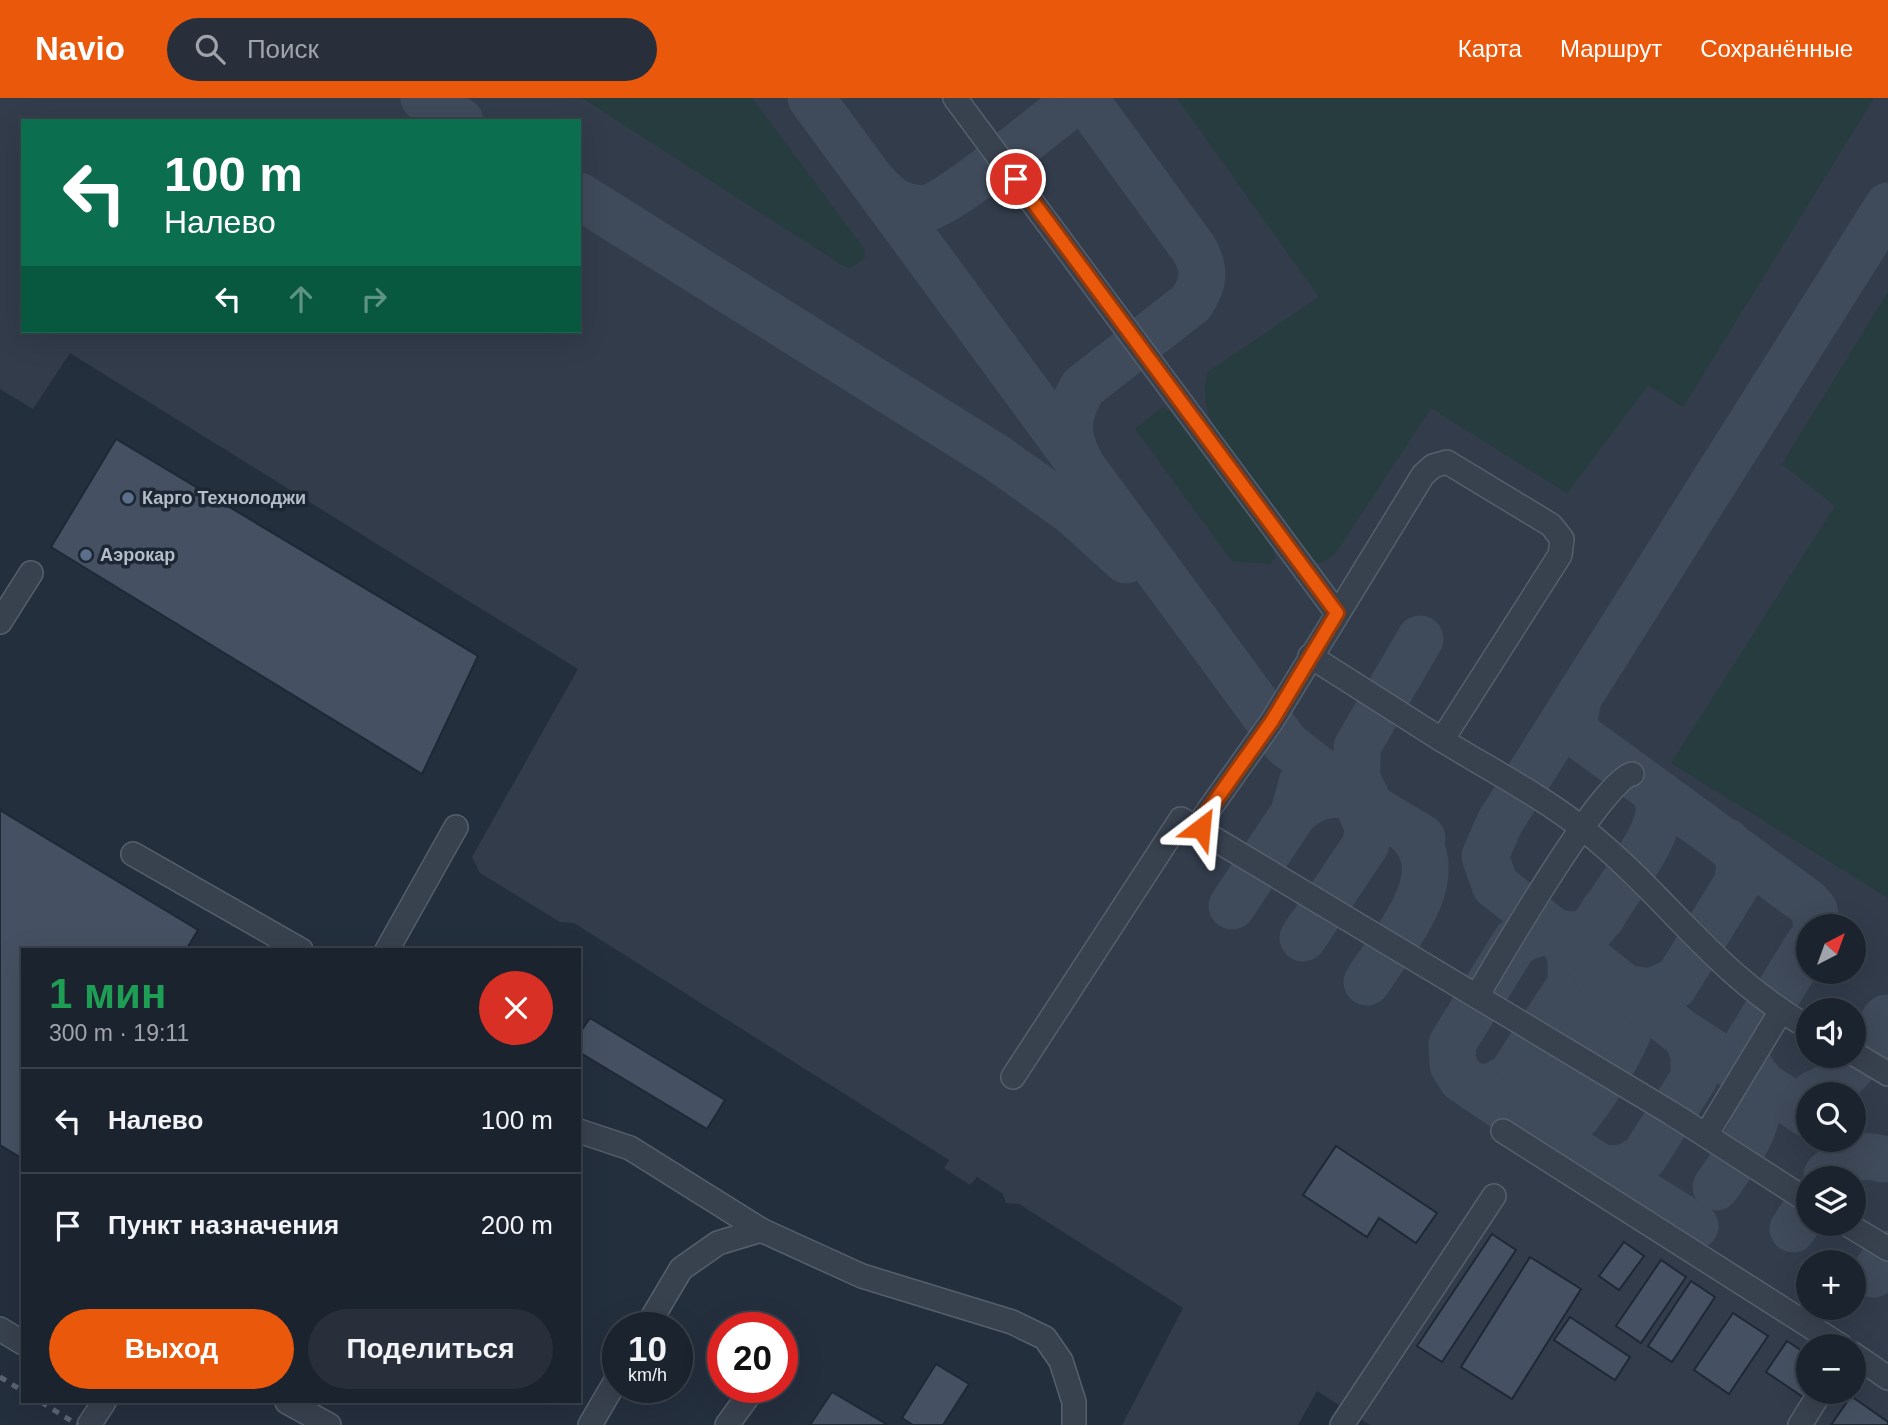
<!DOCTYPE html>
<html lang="ru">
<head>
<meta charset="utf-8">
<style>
	body { margin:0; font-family:Arial,sans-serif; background:#282f3a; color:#f1f3f6; height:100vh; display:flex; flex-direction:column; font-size:26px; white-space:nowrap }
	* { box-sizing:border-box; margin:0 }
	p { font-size:23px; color:#a0a4aa }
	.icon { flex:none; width:38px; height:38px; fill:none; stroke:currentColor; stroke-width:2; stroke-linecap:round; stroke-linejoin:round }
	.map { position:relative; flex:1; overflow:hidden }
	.side { position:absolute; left:21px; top:850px; width:560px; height:455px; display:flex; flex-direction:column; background:#1b232e; border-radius:0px; box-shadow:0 7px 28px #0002,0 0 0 2px #39404a }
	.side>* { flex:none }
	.banner { position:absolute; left:21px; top:21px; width:560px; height:214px; border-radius:0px; box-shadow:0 7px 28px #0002,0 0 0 2px #39404a; background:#0b6e4f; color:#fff; overflow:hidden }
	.needle { width:46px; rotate:41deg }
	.fabs { position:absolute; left:1796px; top:816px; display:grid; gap:14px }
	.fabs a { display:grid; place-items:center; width:70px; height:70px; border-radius:50%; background:#1b232e; box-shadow:0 7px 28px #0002,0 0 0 2px #39404a; font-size:35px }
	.speed { position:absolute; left:602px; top:1214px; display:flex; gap:14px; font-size:35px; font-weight:700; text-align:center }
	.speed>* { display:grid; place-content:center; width:91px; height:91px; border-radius:50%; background:#1b232e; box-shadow:0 7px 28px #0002,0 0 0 2px #39404a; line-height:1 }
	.speed small { font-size:18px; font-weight:400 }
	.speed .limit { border:10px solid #d22; background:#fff; color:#111 }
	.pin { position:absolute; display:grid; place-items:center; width:60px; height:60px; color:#fff; margin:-30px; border:4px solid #fff; border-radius:50%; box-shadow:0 2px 7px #0007 }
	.me { position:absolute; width:77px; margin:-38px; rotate:29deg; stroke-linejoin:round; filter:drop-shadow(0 0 5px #0008) }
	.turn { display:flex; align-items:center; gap:24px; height:147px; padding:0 28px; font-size:32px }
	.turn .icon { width:91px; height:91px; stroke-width:2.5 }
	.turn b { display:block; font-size:49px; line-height:60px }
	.lanes { display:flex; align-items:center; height:66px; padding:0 28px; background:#0003; justify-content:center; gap:35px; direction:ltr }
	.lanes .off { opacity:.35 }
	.round { display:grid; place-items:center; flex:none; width:74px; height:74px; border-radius:37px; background:#282f3a }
	.summary { display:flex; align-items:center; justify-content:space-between; height:119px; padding:0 28px }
	h1 { font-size:42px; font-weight:700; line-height:52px; color:#1e9e55 }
	.button { display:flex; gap:14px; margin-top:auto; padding:14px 28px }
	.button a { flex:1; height:80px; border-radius:42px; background:#ea580c; color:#fff; font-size:28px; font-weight:700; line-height:80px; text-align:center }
	.button a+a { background:#282f3a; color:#f1f3f6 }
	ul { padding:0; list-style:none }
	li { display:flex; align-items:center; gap:21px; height:105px; padding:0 28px; border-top:2px solid #39404a }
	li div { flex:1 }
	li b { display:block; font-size:26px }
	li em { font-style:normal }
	header { display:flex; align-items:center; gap:42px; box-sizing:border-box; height:98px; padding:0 35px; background:#ea580c; color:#fff }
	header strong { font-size:33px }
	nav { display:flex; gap:38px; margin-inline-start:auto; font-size:24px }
	.search { width:490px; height:63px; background:#282f3a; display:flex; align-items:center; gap:18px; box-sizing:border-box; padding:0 24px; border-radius:38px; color:#a0a4aa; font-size:26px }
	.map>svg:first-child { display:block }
	.airport { fill:#323c4b; fill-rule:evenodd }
	.green { fill:#263c3f }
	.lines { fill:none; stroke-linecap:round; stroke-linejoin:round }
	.taxiway { stroke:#3f4a5a; stroke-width:47 }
	.building { fill:#455162; stroke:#1f2835; stroke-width:2 }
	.minor-casing { stroke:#565f6c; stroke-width:26 }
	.minor { stroke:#38414e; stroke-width:23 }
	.rail { stroke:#5a6575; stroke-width:5; stroke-dasharray:7 7; stroke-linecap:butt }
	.route-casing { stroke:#983908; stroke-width:18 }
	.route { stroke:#ea580c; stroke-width:12 }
	.service-dot { fill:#5c6f8a; stroke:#1d2633; stroke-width:2.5 }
	.labels { text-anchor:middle; stroke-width:7; stroke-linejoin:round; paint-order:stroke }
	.poi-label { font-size:18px; font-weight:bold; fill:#b4bcc9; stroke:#1d2633; text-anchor:start }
</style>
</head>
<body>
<header>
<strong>Navio</strong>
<div class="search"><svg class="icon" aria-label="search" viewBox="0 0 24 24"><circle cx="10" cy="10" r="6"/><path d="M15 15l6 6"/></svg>Поиск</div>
<nav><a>Карта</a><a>Маршрут</a><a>Сохранённые</a></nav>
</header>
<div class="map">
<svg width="1888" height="1327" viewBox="0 0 1888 1327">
	<rect width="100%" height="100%" fill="#242f3e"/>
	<path class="airport" d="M0,0H1888V1327H1370L1317,1293L1298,1327H1122L1183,1210L1019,1106L1006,1105L1003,1096L977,1079L970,1087L944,1070L949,1062L574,825L560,824L480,775L472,759L578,571L70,255L33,311L0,291ZM23,23H579V233H23ZM1808,828H1853V873H1808ZM1808,912H1853V957H1808ZM1808,996H1853V1041H1808ZM1808,1080H1853V1125H1808ZM1808,1164H1853V1209H1808ZM1808,1248H1853V1293H1808Z"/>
	<g class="green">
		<path d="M582,0H752L865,152V160L850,170L842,167Z"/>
		<path d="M1177,0H1874L1683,309L1648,287L1567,395L1431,310L1335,456L1321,465L1311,464L1213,326C1205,308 1202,293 1208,274L1319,199Z"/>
		<path d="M1888,194V800L1671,665L1835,408L1782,366Z"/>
		<path d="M1163,309L1179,320L1273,451L1275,460L1270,466L1232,463L1135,331Z"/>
	</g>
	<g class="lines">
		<g class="taxiway">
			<path d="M424,0L460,23"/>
			<path d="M811,0L1286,646L1355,700L1422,740"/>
			<path d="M875,86C888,101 904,113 926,110C951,106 1052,20 1079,0"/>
			<path d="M579,98L997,360L1073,414L1126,462"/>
			<path d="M1080,364C1064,336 1067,316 1083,289L1191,205C1204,185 1206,173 1194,151L1084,0"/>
			<path d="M1578,602L1573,625L1581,639L1807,804L1814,812L1817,828"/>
			<path d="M1371,710L1357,681V649L1420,541"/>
			<path d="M1294,715C1313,698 1330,692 1355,700L1368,729L1366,746L1303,840"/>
			<path d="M1232,808L1294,715L1302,685"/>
			<path d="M1602,819C1617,788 1679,721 1652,691"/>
			<path d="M1367,884C1393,842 1460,772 1403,729"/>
			<path d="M1674,888L1738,784L1740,760L1727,744"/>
			<path d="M1765,989C1753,976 1745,967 1746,948L1808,847"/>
			<path d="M1475,990L1494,988L1511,978L1571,886V858L1560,836"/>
			<path d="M1510,995C1517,1021 1545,1044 1571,1024C1585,1013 1627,945 1630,927C1633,915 1627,902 1624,890L1651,894L1676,883"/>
			<path d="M1543,996L1600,914C1608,892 1601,878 1586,860"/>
			<path d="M1814,996C1850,982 1865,951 1886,920"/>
			<path d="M1808,1016L1681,934L1495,787L1485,758L1500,724L1888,108"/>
			<path d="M1524,1023L1462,981L1453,967L1452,946L1516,843L1543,833L1581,838L1595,827L1606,810"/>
			<path d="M1532,1027L1695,1128"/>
			<path d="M1604,1071L1625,1070L1644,1059L1694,980V957L1687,938"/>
			<path d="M1827,1077C1844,1060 1860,1055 1883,1061"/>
			<path d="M1716,1089C1738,1055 1773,1020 1749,978"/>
			<path d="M1793,1131L1808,1108"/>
			<path d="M1874,1176L1888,1156"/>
		</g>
	</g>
	<g class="building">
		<path d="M116,341L478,558L422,676L51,449Z"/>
		<path d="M0,712L198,832L186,852H23V1061L0,1047Z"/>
		<path d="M590,920L725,1002L707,1031L579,954V936Z"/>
		<path d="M1336,1048L1437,1115L1416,1145L1379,1120L1367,1139L1303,1097Z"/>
		<path d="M1492,1136L1516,1152L1442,1264L1417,1248Z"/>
		<path d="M1624,1144L1644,1158L1619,1192L1599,1178Z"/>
		<path d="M1530,1159L1581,1191L1512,1301L1461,1269Z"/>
		<path d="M1661,1162L1686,1179L1641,1245L1616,1228Z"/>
		<path d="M1691,1183L1715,1199L1672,1264L1648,1248Z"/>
		<path d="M1733,1215L1768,1238L1729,1296L1694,1272Z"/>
		<path d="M1570,1219L1630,1259L1615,1282L1554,1242Z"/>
		<path d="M1787,1243L1808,1257V1291L1803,1299L1766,1274Z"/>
		<path d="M936,1266L969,1286L943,1327H913L902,1320Z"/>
		<path d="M832,1294L888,1327H810Z"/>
		<path d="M1851,1298L1888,1324V1327H1831Z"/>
	</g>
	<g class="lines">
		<g class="minor-casing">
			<g id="minor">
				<path d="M955,0L1337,515"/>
				<path d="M0,524L31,475"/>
				<path d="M1310,558L1442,642"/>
				<path d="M133,756L301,852"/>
				<path d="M387,852L456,729"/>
				<path d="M1477,898C1497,864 1603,681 1632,676"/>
				<path d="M1808,929C1713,875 1665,795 1583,731C1540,697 1489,671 1442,642L1560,457L1562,441L1551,427L1447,364L1433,368L1423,377L1272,623L1203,720L1200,726L1203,734L1671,1015L1808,1103"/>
				<path d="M1853,955L1888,976"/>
				<path d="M1013,979L1181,721L1203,734"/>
				<path d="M579,1033L630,1050L761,1132L862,1178L1012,1224L1045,1240L1061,1263L1074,1304V1327"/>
				<path d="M1503,1033L1841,1248"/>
				<path d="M1706,1037L1781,913"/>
				<path d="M1845,1125L1888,1151"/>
				<path d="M646,1230L681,1171L718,1145L761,1132"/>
				<path d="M0,1231L23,1245"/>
				<path d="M1853,1256L1888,1280"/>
				<path d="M287,1304L329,1327"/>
				<path d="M89,1327L104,1304"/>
				<path d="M590,1327L618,1279"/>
				<path d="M727,1327L754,1290"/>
				<path d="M1342,1327L1494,1098"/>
				<path d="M1800,1327L1821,1293"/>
			</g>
		</g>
		<use href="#minor" class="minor"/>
		<g class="rail">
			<path d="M0,1279L23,1293"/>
			<path d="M41,1304L78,1327"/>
		</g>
	</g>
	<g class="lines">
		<g class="route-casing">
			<path id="route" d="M1016,81L1337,515L1272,623L1203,720L1201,730"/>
		</g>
		<use href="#route" class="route"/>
	</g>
	<g class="service-dot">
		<circle cx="128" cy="400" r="7"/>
		<circle cx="86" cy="457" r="7"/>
	</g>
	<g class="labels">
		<g class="poi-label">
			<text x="142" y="406">Карго Технолоджи</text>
			<text x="100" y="463">Аэрокар</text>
		</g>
	</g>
</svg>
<div class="fabs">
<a><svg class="needle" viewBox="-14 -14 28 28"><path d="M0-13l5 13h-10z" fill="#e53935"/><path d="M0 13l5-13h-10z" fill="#a0a4aa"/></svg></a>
<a><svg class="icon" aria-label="sound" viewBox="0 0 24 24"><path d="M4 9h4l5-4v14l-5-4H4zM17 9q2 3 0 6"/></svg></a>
<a><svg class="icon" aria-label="search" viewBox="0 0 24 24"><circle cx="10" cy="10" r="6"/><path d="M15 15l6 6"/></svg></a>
<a><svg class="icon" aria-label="layers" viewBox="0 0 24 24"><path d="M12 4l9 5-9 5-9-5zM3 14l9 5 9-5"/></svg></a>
<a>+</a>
<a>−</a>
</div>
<div class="speed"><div>10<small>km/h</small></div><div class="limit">20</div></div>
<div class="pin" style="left:1016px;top:81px;background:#d93025"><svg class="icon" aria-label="arrive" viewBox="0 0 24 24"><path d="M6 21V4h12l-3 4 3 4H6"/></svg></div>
<svg class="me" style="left:1201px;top:730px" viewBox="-20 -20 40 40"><path d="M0-17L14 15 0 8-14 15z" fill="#ea580c" stroke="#fff" stroke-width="4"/></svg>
<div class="banner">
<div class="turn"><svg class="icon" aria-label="left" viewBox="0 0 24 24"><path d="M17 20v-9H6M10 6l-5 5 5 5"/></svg><div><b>100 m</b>Налево</div></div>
<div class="lanes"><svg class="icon" aria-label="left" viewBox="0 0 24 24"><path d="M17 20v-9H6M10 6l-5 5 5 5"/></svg><svg class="icon off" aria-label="ahead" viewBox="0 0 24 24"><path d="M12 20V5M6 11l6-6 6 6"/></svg><svg class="icon off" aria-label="right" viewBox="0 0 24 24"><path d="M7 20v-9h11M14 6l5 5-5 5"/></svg></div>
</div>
<section class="side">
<div class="summary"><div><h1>1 мин</h1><p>300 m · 19:11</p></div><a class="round" style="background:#d93025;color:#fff"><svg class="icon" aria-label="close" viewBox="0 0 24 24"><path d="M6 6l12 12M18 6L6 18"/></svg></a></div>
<ul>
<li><svg class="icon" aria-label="left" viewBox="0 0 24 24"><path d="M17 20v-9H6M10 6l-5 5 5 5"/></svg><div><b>Налево</b></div><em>100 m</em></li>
<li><svg class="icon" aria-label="arrive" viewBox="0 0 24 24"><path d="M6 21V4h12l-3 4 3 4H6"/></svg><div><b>Пункт назначения</b></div><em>200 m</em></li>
</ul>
<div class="button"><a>Выход</a><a>Поделиться</a></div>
</section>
</div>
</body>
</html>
